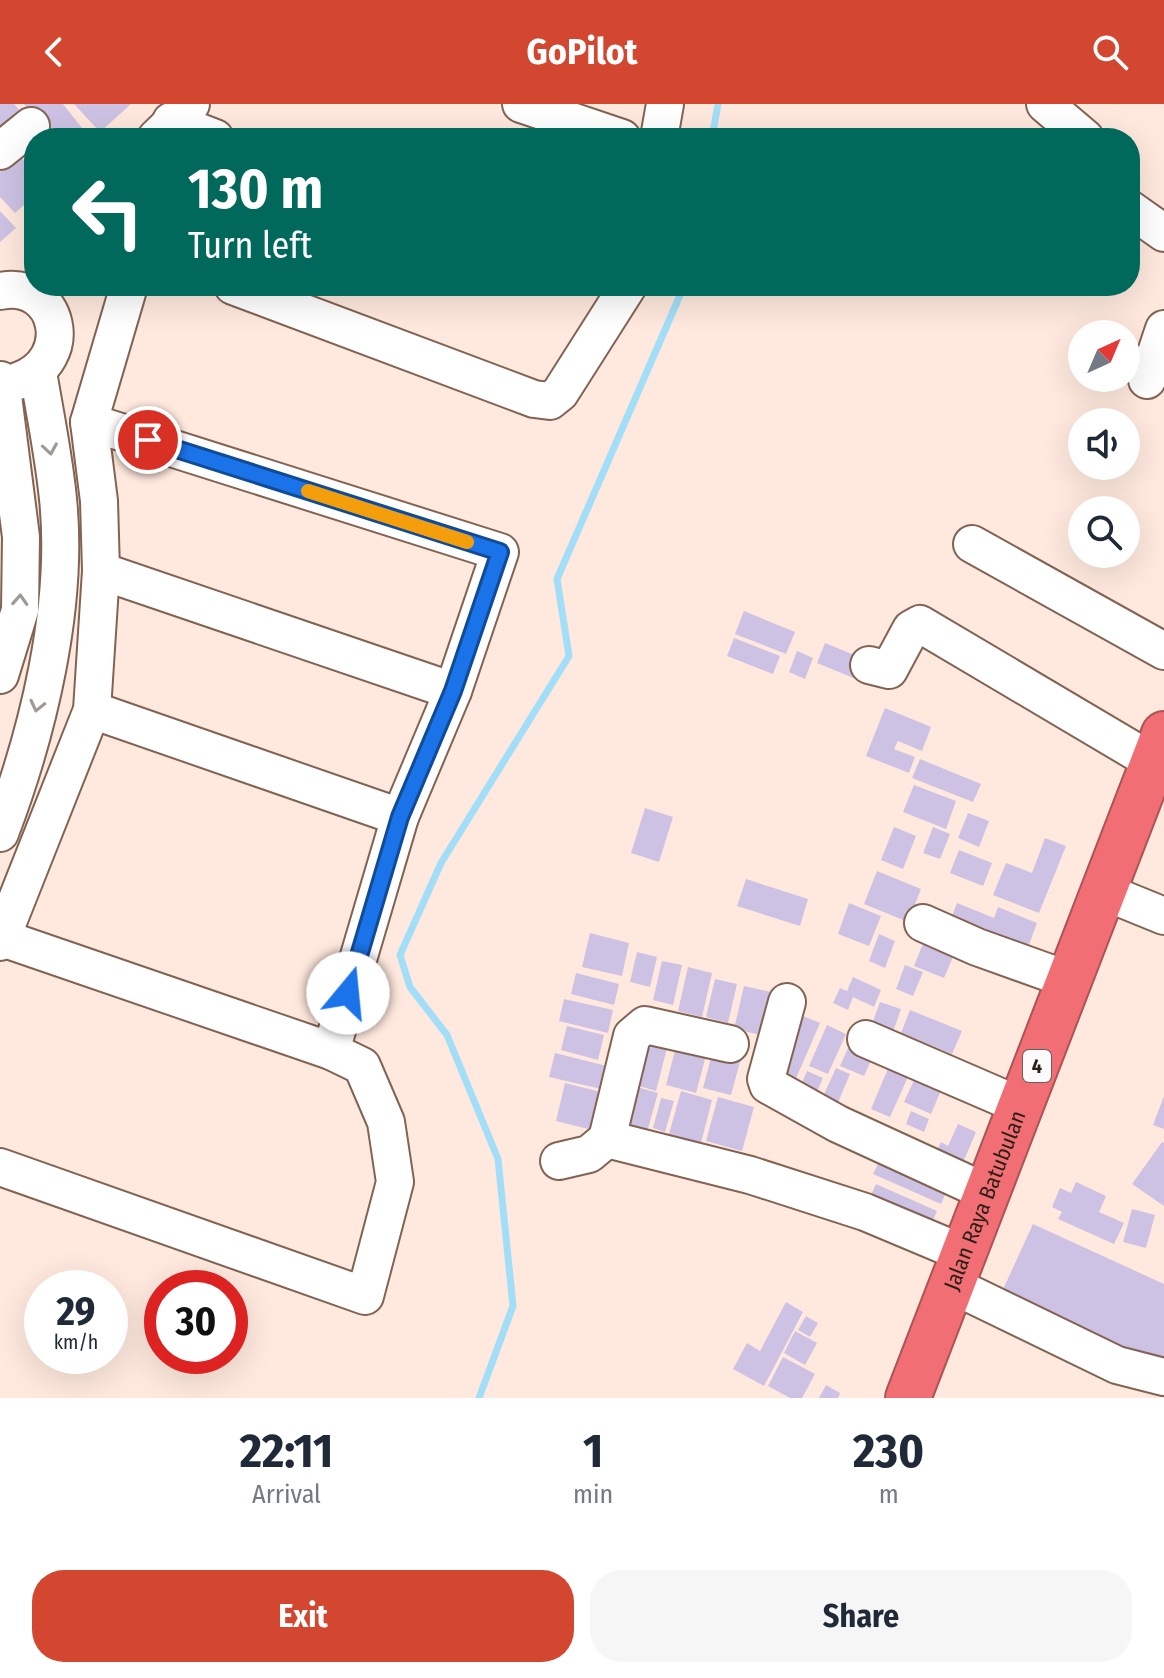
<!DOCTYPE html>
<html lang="en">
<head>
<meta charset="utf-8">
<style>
	body { margin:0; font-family:"Fira Sans Condensed",sans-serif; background:#f6f6f7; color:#1f2937; height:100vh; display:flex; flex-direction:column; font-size:30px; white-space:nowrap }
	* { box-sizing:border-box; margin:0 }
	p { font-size:26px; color:#747a83 }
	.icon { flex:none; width:44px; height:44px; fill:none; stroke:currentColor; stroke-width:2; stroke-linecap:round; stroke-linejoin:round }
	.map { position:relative; height:1294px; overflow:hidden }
	.side { display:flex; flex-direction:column; background:#fff; flex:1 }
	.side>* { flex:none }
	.guide { position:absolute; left:24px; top:24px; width:1116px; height:168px; border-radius:32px; box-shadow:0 8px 32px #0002; background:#00695c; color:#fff; overflow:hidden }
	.needle { width:52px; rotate:44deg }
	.controls { position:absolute; left:1068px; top:216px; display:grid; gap:16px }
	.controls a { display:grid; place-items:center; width:72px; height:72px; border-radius:50%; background:#fff; box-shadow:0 8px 32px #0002; font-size:40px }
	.speed { position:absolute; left:24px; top:1166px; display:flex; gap:16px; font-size:40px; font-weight:700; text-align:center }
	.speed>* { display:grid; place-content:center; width:104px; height:104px; border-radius:50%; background:#fff; box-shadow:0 8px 32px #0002; line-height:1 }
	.speed small { font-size:20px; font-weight:400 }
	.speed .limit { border:12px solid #d22; background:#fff; color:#111 }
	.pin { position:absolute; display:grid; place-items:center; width:68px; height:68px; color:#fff; margin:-34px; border:4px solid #fff; border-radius:50%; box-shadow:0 2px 8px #0007 }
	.me { position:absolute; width:88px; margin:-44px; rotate:17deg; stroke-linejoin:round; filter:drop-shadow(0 0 6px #0008) }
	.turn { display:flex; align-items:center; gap:28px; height:168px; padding:0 32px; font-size:36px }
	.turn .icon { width:104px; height:104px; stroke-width:2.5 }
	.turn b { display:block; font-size:56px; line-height:68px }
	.eta { display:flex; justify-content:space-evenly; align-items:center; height:136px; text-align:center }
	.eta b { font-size:48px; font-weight:700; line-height:56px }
	.button { display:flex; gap:16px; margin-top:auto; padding:16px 32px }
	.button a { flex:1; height:92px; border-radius:32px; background:#d34731; color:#fff; font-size:32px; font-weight:700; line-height:92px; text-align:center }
	.button a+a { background:#f6f6f7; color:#1f2937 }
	header { display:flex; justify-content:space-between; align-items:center; height:104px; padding:0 32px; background:#d34731; color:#fff; font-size:36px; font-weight:700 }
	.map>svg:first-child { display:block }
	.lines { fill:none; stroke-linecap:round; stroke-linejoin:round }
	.stream { stroke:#a3def8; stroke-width:7 }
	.building { fill:#cdc2e3 }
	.minor-casing { stroke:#826353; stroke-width:40 }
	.highway-casing { stroke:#ac5354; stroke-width:48 }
	.minor { stroke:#fff; stroke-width:36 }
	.highway { stroke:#f16f74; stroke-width:44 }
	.oneway { stroke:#a09a97 }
	.route-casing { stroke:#114b97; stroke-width:20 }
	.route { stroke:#1a73e8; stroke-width:14 }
	.slow { stroke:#f59e0b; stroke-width:14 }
	.labels { text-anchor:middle; stroke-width:8; stroke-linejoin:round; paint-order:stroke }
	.shield { fill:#fbfbfb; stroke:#69605c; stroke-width:2 }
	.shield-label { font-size:20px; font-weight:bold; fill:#2b1e18 }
	.street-label { font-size:22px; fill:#2b1e18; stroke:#fbfbfb }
</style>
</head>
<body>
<header><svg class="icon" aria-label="back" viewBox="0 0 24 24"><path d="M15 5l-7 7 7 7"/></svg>GoPilot<svg class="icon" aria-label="search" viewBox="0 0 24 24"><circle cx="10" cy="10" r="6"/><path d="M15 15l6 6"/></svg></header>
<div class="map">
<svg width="1164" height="1294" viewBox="0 0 1164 1294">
	<rect width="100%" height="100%" fill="#ffe9de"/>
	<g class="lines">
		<g class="stream">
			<path d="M712,34L718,0"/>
			<path d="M479,1294L513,1202L498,1055L447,931L410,883L400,851L441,759L569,552L557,475L684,182"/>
		</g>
	</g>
	<g class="building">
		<path d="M0,0H14L23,10L0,28Z"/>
		<path d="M24,0H63L90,34H51Z"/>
		<path d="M74,0H131L100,28Z"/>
		<path d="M19,51L34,67V92L15,109L0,93V68Z"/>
		<path d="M0,107L16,124L0,138Z"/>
		<path d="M744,507L795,528L786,550L735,530Z"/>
		<path d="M734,534L780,552L773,570L727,552Z"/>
		<path d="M825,539L864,555L856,575L817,559Z"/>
		<path d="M797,547L813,554L805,575L789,568Z"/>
		<path d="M885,604L931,623L922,647L898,637L894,645L915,653L909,669L866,652Z"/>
		<path d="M920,655L981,680L973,698L912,674Z"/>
		<path d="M914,681L956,697L946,725L903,708Z"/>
		<path d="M645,704L673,713L659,758L631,749Z"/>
		<path d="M968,709L989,717L979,743L958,734Z"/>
		<path d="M894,723L916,732L903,765L881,756Z"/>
		<path d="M933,723L950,730L940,755L923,749Z"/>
		<path d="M1045,734L1066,742L1039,809L993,791L1006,759L1032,769Z"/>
		<path d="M959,746L992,759L983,782L950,769Z"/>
		<path d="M877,767L921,785L908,818L864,800Z"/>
		<path d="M746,775L808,795L800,822L737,802Z"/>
		<path d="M849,799L881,812L869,842L838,830Z"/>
		<path d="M957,799L994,814L998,803L1037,819L1027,846L947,825Z"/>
		<path d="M928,827L959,839L944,874L914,862Z"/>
		<path d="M590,829L629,839L622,872L582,863Z"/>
		<path d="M879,830L895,837L885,864L869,857Z"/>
		<path d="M637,848L657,853L650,883L630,878Z"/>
		<path d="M662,857L682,861L673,901L653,896Z"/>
		<path d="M905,861L923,868L913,892L896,885Z"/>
		<path d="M688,863L712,869L702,913L678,907Z"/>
		<path d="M576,869L619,880L614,901L571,890Z"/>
		<path d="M853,873L881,886L874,903L853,893L848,906L833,899L840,884L847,887Z"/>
		<path d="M715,875L737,880L728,919L706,913Z"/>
		<path d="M744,882L775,889L765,932L734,925Z"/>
		<path d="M564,895L613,906L608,929L559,917Z"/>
		<path d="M880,898L901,905L893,928L872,920Z"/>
		<path d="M910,906L962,927L952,950L901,929Z"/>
		<path d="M798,910L820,919L794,979L772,969Z"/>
		<path d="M827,921L846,930L828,970L809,962Z"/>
		<path d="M567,922L604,931L598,956L561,946Z"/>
		<path d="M640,928L669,936L656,987L626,978Z"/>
		<path d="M853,933L877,943L864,972L840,962Z"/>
		<path d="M677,939L707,948L696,989L666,981Z"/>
		<path d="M713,946L741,954L731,991L703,984Z"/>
		<path d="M555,949L607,962L601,985L549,973Z"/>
		<path d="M892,955L912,964L890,1013L871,1005Z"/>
		<path d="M836,964L850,970L834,1008L819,1001Z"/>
		<path d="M807,967L823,974L812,999L796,992Z"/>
		<path d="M916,972L942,984L931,1010L904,998Z"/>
		<path d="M565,979L601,988L592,1026L556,1017Z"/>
		<path d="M630,981L658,989L647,1028L619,1020Z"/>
		<path d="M681,987L712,996L701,1039L669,1030Z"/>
		<path d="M1164,992V1025L1153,1021Z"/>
		<path d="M718,993L754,1003L742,1047L706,1037Z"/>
		<path d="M661,994L674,997L665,1028L653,1024Z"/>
		<path d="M911,1007L929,1015L924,1028L906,1020Z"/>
		<path d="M958,1020L976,1028L959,1068L932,1057L941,1038L948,1042Z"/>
		<path d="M1162,1038L1164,1039V1102L1132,1080Z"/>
		<path d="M884,1048L951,1077L941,1100L873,1070Z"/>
		<path d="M1076,1078L1106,1092L1099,1108L1124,1119L1114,1140L1058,1115L1062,1108L1052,1103L1060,1084L1071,1089Z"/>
		<path d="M876,1080L937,1107L928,1127L867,1100Z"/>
		<path d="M1132,1105L1155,1111L1146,1144L1123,1138Z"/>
		<path d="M1033,1120L1164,1180V1255L1158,1268L999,1194Z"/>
		<path d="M786,1198L803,1208L764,1282L733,1265L747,1239L760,1247Z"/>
		<path d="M806,1212L818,1219L810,1233L798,1226Z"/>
		<path d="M795,1227L817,1239L805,1261L784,1249Z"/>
		<path d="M783,1253L815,1270L802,1294H790L768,1282Z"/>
		<path d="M826,1281L840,1289L838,1294H819Z"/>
	</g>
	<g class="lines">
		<g class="minor-casing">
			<g id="minor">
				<path d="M521,0L622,34"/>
				<path d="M1045,0L1085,34"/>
				<path d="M171,17L215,34"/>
				<path d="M156,34L191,0"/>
				<path d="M659,34L665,0"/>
				<path d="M0,47L31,22"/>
				<path d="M1130,105L1164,129"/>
				<path d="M233,182L534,295L550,297L560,289L628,182"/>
				<path d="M0,187C59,175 78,256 18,277"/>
				<path d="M1147,276L1164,225"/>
				<path d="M89,318L500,448L453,587L400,713L331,947"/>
				<path d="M972,440L1164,547"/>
				<path d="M101,467L453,587"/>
				<path d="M869,561L889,566L911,525L920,520L1153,658"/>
				<path d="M0,571L20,506L21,433L1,276"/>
				<path d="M92,606L400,713"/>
				<path d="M0,729C38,629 69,502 58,395C54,353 45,310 38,268"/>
				<path d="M1105,788L1164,812"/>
				<path d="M923,819L977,843L1069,876"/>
				<path d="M0,838L92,606L101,467L99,397L89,318L129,182"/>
				<path d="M787,898L766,975L768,981L838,1020L986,1088"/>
				<path d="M866,935L1021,1002"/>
				<path d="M730,940L645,921L632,932L607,1035L750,1071L865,1108L965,1150"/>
				<path d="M559,1057L589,1050L607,1035"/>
				<path d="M0,1063L365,1192L395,1078L386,1018L362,962L331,947L2,834"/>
				<path d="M952,1181L1117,1261L1164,1273"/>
			</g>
		</g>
		<g class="highway-casing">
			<g id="highway">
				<path id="s1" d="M908,1294L1164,630"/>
			</g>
		</g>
		<use href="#minor" class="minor"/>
		<use href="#highway" class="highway"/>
	</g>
	<defs><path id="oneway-chevron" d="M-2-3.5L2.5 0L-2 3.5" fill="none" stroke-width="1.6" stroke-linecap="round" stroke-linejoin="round" transform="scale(2)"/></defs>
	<g class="oneway">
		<use href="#oneway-chevron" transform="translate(50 345) rotate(81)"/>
		<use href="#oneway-chevron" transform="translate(20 496) rotate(-87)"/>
		<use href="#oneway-chevron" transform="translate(37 602) rotate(103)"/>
	</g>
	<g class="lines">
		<g class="route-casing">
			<path id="route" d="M148,336L500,448L453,587L400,713L348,889"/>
		</g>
		<use href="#route" class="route"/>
		<path class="slow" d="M308,387L467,438"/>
	</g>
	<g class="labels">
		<rect class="shield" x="1023" y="946" width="28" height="32" rx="6"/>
		<g class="shield-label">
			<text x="1037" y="969">4</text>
		</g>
		<g class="street-label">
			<text dy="8" stroke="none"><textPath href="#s1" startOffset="212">Jalan Raya Batubulan</textPath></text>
		</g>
	</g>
</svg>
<div class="controls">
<a><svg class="needle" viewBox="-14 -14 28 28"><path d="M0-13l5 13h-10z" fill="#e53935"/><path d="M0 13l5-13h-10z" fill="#747a83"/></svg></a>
<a><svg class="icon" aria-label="sound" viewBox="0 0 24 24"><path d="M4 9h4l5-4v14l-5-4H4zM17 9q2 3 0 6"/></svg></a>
<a><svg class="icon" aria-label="search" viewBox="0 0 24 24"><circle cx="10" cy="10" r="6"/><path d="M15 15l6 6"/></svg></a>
</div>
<div class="speed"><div>29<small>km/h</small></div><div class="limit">30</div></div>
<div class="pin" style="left:148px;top:336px;background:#d93025"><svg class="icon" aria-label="arrive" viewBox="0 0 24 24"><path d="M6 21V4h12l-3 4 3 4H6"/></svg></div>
<svg class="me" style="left:348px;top:889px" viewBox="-20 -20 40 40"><circle r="19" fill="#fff"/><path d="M0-13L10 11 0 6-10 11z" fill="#1a73e8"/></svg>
<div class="guide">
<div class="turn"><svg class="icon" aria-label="left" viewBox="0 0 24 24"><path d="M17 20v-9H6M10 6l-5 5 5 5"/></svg><div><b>130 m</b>Turn left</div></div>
</div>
</div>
<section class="side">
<div class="eta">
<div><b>22:11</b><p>Arrival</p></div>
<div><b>1</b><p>min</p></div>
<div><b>230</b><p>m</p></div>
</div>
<div class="button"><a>Exit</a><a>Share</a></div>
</section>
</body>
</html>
